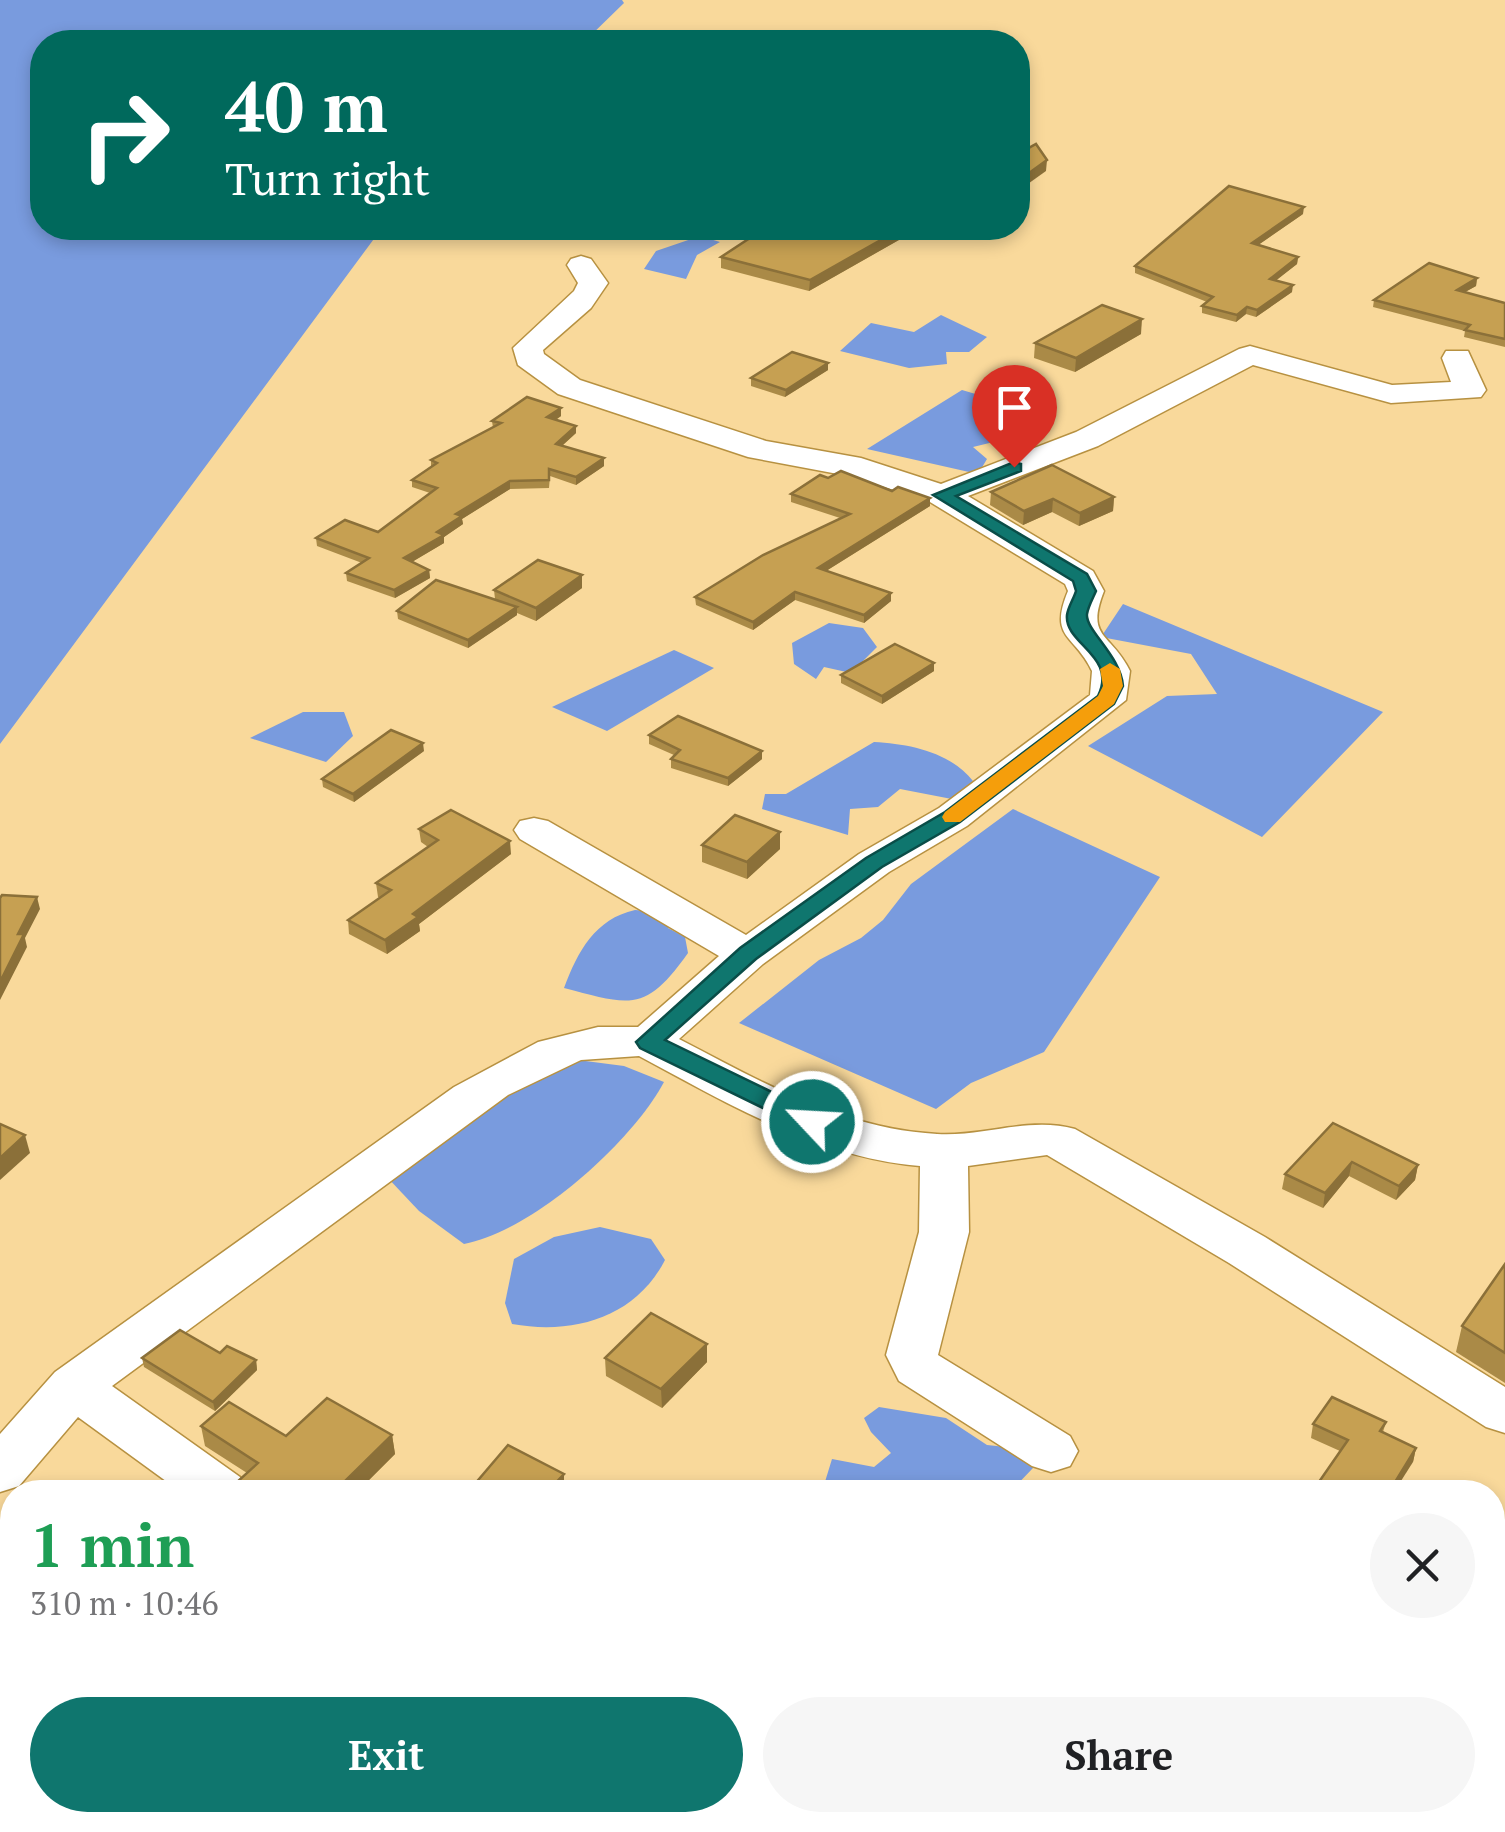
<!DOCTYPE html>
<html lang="en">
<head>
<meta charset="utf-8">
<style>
	body { margin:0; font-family:"PT Serif",serif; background:#f6f6f6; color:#202124; height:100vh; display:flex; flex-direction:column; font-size:38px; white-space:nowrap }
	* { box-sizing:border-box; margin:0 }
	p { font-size:32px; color:#757577 }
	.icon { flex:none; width:55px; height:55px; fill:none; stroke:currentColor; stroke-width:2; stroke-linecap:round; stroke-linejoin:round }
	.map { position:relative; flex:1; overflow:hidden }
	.sheet { position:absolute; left:0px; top:1480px; width:1505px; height:352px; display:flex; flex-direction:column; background:#fff; border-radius:40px 40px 0 0; box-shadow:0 5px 15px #0003 }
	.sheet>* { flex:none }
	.guide { position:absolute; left:30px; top:30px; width:1000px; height:210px; border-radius:40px; box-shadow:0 5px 15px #0003; background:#00695c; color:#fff; overflow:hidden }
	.pin { position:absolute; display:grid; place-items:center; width:85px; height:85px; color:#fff; margin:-102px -42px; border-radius:50% 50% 50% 0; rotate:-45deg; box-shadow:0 0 10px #0007 }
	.pin .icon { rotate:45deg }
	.me { position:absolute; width:110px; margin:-55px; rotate:295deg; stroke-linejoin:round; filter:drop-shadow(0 0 8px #0008) }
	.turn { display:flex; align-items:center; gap:35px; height:210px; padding:0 30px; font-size:45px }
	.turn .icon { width:130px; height:130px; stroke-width:2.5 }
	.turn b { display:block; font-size:70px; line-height:85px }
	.round { display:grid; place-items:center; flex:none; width:105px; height:105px; border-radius:52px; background:#f6f6f6 }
	.head { display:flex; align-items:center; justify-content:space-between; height:170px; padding:0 30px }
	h1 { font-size:60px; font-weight:700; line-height:75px; color:#1e9e55 }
	.primary-button { display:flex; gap:20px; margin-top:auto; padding:20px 30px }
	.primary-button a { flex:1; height:115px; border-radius:60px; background:#0f766e; color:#fff; font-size:40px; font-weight:700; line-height:115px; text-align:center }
	.primary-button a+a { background:#f6f6f6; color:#202124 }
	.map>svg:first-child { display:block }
	.water { fill:#799bde }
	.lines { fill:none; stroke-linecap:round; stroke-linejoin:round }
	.minor-casing { stroke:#b79141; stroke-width:3 }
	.minor { fill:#fff; fill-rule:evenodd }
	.wall { fill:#aa8a47 }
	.shaded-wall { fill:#8b7039 }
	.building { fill:#c6a052; stroke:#8b7039; stroke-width:2.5 }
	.route { fill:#0f766e; stroke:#0a4d48; stroke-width:2.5 }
	.slow { fill:#f59e0b }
</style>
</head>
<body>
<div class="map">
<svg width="1505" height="1832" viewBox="0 0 1505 1832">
	<rect width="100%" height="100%" fill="#f9d99b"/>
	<g class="water">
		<path d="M0,0H622L624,3L584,42H42V228H382L0,744Z"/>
		<path d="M700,236L720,242L697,255L686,279L644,269L656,251Z"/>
		<path d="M941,315L987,337L969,352H946L947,364L909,368L840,351L871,323L914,332Z"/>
		<path d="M962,390L996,400L1034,432L973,447L987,459L978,474L867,449Z"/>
		<path d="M1123,604L1383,712L1262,837L1088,746L1167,696L1217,694L1191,654L1101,637Z"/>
		<path d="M829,623L863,628L877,647L851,673L824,667L816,679L794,664L792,643Z"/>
		<path d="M674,650L714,668L607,731L552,707Z"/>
		<path d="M303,712H344L353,736L326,762L250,738Z"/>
		<path d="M874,742C910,744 950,752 973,781L957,800L900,789L878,807L850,809L848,835L762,809L765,794H786Z"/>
		<path d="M1013,809L1160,877L1044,1052L971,1083L936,1109L739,1023L819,960L861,938L883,920L911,884Z"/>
		<path d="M635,910L670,913L668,928L685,937L688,953C645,1014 630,1005 564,988C578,951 595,919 635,910Z"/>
		<path d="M570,1059L624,1066L664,1082C632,1142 533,1231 464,1244L419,1211L386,1176L499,1101Z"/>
		<path d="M600,1227L651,1239L665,1260C635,1318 573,1335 512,1324L505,1303L514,1259L554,1237Z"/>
		<path d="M879,1407L946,1418L987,1445L1026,1449L1033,1468L1010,1492H826L824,1485L832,1459L874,1467L891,1453L871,1432L864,1418Z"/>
	</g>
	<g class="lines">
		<g class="minor-casing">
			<path id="minor" d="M581,256L591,259L608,283L591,308L543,350L544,354L580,380L766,441L861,458L941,484L1076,432L1239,349L1250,346L1392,385L1451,382L1442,358L1446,351H1468L1486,390L1481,397L1391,403L1253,365L1098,446L968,496L1093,571L1104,591C1085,639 1111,632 1130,671L1126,700L967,826L889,872L763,964L679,1039C762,1082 842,1129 937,1134C984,1137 1029,1116 1075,1129L1265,1237L1505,1387V1433L1486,1427L1229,1263L1047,1155L968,1166L969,1232L938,1355L1070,1436L1078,1451L1070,1466L1051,1472L1032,1466L899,1381L886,1355L919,1232L920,1166C819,1158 727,1103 639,1056L581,1060L508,1095L112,1386L240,1477L248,1492H181L78,1417L19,1486L0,1492V1434L55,1372L454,1087L538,1042L598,1027H638L719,956L520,839L514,830L520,821L534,818L548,821L746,935L859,854L939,808L1090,695L1092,671C1075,634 1048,639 1068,591L1065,584L930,502L854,477L748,457L558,394L518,365L513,348L574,291L578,283L567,265L571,259Z"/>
		</g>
		<use href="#minor" class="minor"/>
	</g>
	<g class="wall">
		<path d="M1303,214L1258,245L1298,257L1297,264L1276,280L1292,292L1256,317L1246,314L1236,322L1202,313V306L1207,302L1135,273V266Z"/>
		<path d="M920,228L809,291L721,268V257Z"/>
		<path d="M1477,278L1476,286L1465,292L1505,303V347L1464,337L1465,331L1373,307L1374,300Z"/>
		<path d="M1141,334L1075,372L1034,358L1035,343Z"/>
		<path d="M828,363V370L785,397L751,386V378Z"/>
		<path d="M561,408V416L556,420L576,433L562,446L604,466L576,485L550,476L549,488L510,489L462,519L463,524L444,537V543L412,562L429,570L430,578L395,598L347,581L346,573L362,563L317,546L316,538L378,532L430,493L412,487V480L431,467V460L493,428L492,421Z"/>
		<path d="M828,478L930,498V506L826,571L891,601L864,623L795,600L753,630L696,605L695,597L840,518L791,502V494Z"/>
		<path d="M991,492L1114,497L1113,511L1079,526L1052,512L1023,525L990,505Z"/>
		<path d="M582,575V588L536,621L517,613V615L468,648L398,619L397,611L495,599L494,590Z"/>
		<path d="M934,663V671L882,704L841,683V675Z"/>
		<path d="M649,735L762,759L728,786L671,768V759L674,755L649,744Z"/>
		<path d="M424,751L354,802L323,787L322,779Z"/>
		<path d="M419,829L511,854L419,924L420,931L387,954L349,934L348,920L380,898L378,897L376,883L428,847L421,842Z"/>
		<path d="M780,832V849L747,879L702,862V845Z"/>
		<path d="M1333,1123L1418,1165L1415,1180L1396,1200L1349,1176L1323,1208L1282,1189L1285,1174Z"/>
		<path d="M1505,1264V1383L1456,1352L1462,1326Z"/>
		<path d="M707,1344V1362L662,1408L606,1376L605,1358Z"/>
		<path d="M142,1358L256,1360L257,1370L215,1411L144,1367Z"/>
		<path d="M1386,1422L1383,1432L1416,1448L1413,1462L1340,1451L1311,1438L1313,1424Z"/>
		<path d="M201,1426L286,1436L392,1435L395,1454L357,1492H226L247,1473L205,1446Z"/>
		<path d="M12,1820H150L138,1832H0Z"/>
		<path d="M422,1820H482L472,1832H440Z"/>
		<path d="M1097,1820H1150L1143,1832H1119Z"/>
	</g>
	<g class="shaded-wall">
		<path d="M1047,160L1046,171L1018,191V181Z"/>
		<path d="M1304,207L1303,214L1251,250L1252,243Z"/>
		<path d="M902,228H920L809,291L810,280Z"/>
		<path d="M1298,257L1297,264L1269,286L1270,279Z"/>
		<path d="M1477,278L1476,286L1456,297L1457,290Z"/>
		<path d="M1293,285L1292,292L1256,317L1257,310Z"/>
		<path d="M1247,307L1246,314L1236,322L1237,315Z"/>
		<path d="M1142,319L1141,334L1075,372L1076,358Z"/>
		<path d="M828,363V370L785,397L786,390Z"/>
		<path d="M561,408V416L547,425V417Z"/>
		<path d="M576,426V433L556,451V444Z"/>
		<path d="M604,458V466L576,485V477Z"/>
		<path d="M510,481V489L462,519L463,524L444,537V543L405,566L404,558L437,532L456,514Z"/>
		<path d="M1114,497L1113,511L1079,526L1080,513Z"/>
		<path d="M930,498V506L818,576V568Z"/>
		<path d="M1053,499L1052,512L1023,525L1024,511Z"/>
		<path d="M429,570L430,578L395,598L394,590Z"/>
		<path d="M582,575V588L536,621V608Z"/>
		<path d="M795,592V600L753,630V622Z"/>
		<path d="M891,593V601L864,623V615Z"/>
		<path d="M517,607V615L468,648V640Z"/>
		<path d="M934,663V671L882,704V696Z"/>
		<path d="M423,743L424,751L354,802L353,794Z"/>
		<path d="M762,751V759L728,786V778Z"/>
		<path d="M780,832V849L747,879V862Z"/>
		<path d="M510,841L511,854L419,924L420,931L387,954L385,940L413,914Z"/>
		<path d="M37,897L40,909L25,938L27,947L0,1000V982L18,934Z"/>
		<path d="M25,1135L30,1153L0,1180V1158Z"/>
		<path d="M1352,1162L1349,1176L1323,1208L1325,1193Z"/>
		<path d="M1418,1165L1415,1180L1396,1200L1399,1186Z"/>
		<path d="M707,1344V1362L662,1408L661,1389Z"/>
		<path d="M256,1360L257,1370L215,1411L213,1402Z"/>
		<path d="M392,1435L395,1454L357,1492H334Z"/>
		<path d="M1416,1448L1413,1462L1394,1492H1389Z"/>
		<path d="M564,1474V1484L556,1492H547Z"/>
		<path d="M52,1820H60L63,1832H40Z"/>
		<path d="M126,1820H150L138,1832H114Z"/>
		<path d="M457,1820H482L472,1832H459Z"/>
		<path d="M1143,1820H1150L1143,1832H1139Z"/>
	</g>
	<g class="building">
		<path d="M1036,144L1047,160L1018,181V154Z"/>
		<path d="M1229,186L1304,207L1252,243L1298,257L1270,279L1293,285L1257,310L1247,307L1237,315L1202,306L1213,297L1135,266Z"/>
		<path d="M765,228H902L810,280L721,257Z"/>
		<path d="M1429,263L1477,278L1457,290L1505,303V339L1465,330L1470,325L1374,300Z"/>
		<path d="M1102,305L1142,319L1076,358L1035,343Z"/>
		<path d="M792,352L828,363L786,390L751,378Z"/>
		<path d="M527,397L561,408L547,417L576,426L556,444L604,458L576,477L549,469V480L510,481L456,514L462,516L437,532L444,535L404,558L429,570L394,590L346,573L369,558L316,538L345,520L378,532L437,488L412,480L437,463L431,460L501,423L492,421Z"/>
		<path d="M1052,465L1114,497L1080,513L1053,499L1024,511L991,492Z"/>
		<path d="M841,471L892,491L898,487L930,498L818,568L891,593L864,615L795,592L753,622L695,597L763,555L850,514L791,494L820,475L828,478Z"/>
		<path d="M538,560L582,575L536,608L494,590Z"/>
		<path d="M436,580L517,607L468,640L397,611Z"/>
		<path d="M895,644L934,663L882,696L841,675Z"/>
		<path d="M678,716L762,751L728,778L671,759L680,750L649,735Z"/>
		<path d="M391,730L423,743L353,794L322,779Z"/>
		<path d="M451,810L510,841L413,914L418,917L385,940L348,920L391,890L376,883L438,840L419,829Z"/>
		<path d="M735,815L780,832L747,862L702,845Z"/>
		<path d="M2,895L37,897L18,934H24L0,982V898Z"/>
		<path d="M1333,1123L1418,1165L1399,1186L1352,1162L1325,1193L1285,1174Z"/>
		<path d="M0,1124L25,1135L0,1158Z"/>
		<path d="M1505,1264V1353L1462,1326Z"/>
		<path d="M651,1313L707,1344L661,1389L605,1358Z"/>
		<path d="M180,1330L220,1353L227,1346L256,1360L213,1402L142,1358Z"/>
		<path d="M1332,1397L1386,1422L1380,1431L1416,1448L1389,1492H1312L1348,1440L1313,1424Z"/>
		<path d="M327,1398L392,1435L334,1492H226L258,1463L201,1426L229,1402L286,1436Z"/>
		<path d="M508,1445L564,1474L547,1492H468Z"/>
		<path d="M12,1651V1820H52L40,1832H0V1665Z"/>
		<path d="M66,1820H126L114,1832H83Z"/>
		<path d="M1218,1820H1233L1254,1832H1210Z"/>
	</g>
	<path class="route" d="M1014,462L1021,464V471L956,496L1087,574L1096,591C1093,598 1088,607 1087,614C1085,630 1121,656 1123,686L1114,704L960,822L882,867L756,959L665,1040L821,1116L825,1122L812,1131L804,1128L640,1048L636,1042L740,948L866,858L945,812L1098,696C1118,656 1064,644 1067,615C1068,607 1074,598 1076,591L1073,581L933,495Z"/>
	<path class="slow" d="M1110,663L1120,669L1123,686L1114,704L960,822H945L942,817L945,812L1098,696L1103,686L1100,669Z"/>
</svg>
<div class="pin" style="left:1014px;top:467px;background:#d93025"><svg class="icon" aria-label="arrive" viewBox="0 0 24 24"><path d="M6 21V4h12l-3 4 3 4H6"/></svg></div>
<svg class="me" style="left:812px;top:1122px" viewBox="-20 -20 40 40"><circle r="17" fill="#0f766e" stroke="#fff" stroke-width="3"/><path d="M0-11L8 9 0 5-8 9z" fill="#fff"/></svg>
<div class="guide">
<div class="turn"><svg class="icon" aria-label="right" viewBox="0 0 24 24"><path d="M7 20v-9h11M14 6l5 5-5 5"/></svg><div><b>40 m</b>Turn right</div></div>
</div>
<section class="sheet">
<div class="head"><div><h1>1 min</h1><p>310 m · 10:46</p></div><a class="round"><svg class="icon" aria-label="close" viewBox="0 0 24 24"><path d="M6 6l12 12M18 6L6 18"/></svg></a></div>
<div class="primary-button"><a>Exit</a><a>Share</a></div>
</section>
</div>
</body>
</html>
